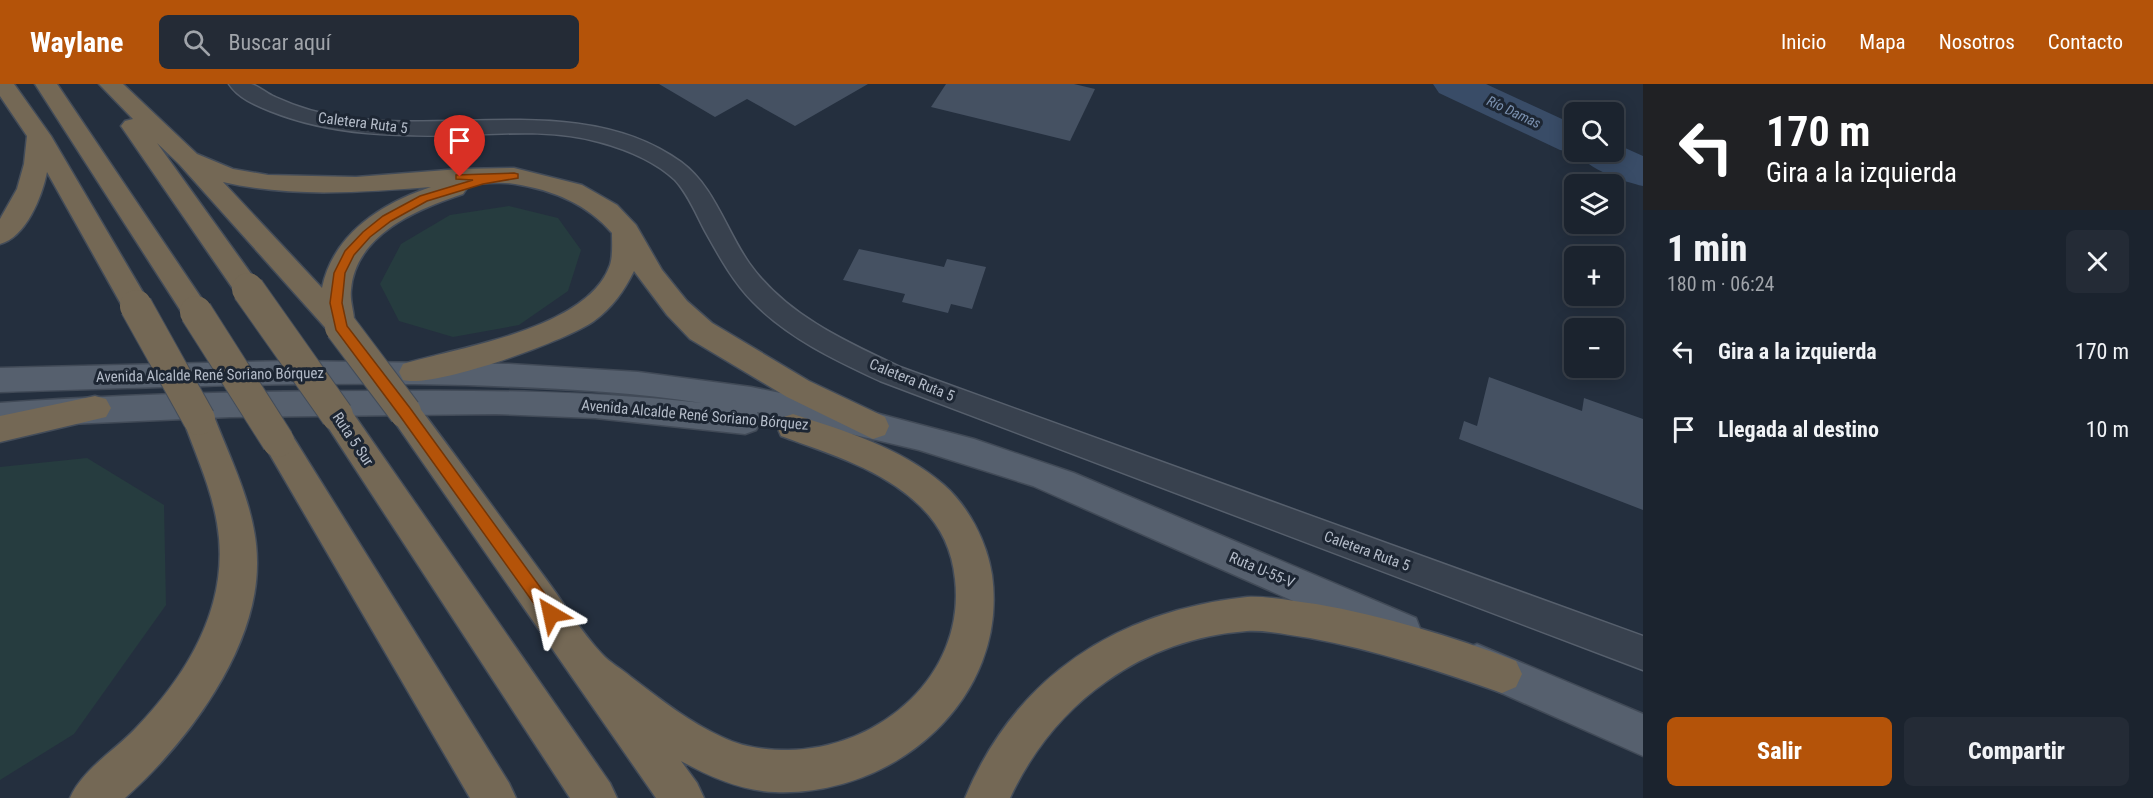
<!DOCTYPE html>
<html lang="es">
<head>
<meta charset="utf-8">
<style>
	body { margin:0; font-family:"Roboto Condensed",sans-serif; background:#242b36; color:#f1f3f6; height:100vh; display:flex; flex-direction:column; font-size:22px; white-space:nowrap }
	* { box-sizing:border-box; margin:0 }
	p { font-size:20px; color:#a0a4aa }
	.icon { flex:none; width:33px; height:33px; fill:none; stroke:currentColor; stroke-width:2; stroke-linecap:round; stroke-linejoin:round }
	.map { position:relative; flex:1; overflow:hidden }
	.sheet { display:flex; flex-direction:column; background:#1b232e; width:510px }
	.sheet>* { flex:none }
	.top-card { background:#202124; color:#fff; overflow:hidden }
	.buttons { position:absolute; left:1564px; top:18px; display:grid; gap:12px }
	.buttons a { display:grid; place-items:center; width:60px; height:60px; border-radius:9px; background:#1b232e; box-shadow:0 3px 15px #0003,0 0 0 2px #39404a; font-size:30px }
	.pin { position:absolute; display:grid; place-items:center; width:51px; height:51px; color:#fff; margin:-62px -26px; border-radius:50% 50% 50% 0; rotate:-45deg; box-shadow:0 0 6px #0007 }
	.pin .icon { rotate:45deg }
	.me { position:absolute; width:66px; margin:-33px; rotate:324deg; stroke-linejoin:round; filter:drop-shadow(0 0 4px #0008) }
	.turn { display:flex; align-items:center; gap:21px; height:126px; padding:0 24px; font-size:27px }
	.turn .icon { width:78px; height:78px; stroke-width:2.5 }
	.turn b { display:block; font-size:42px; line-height:51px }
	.round { display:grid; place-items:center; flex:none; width:63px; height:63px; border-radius:9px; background:#242b36 }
	.overview { display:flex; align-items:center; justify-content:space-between; height:102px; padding:0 24px }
	h1 { font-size:36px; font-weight:800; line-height:45px }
	.action { display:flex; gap:12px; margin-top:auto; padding:12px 24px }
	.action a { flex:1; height:69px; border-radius:9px; background:#b45309; color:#fff; font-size:24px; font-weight:800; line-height:69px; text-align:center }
	.action a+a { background:#242b36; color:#f1f3f6 }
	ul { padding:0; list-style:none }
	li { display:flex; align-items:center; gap:18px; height:78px; padding:0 24px }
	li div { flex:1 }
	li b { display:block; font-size:22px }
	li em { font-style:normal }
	header { display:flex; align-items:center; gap:36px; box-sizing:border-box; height:84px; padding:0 30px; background:#b45309; color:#fff }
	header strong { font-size:28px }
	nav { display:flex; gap:33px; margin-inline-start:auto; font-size:21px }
	.search { width:420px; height:54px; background:#242b36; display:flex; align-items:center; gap:15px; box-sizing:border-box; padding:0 21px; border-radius:9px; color:#a0a4aa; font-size:22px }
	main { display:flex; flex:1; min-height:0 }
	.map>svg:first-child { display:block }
	.green { fill:#263c3f }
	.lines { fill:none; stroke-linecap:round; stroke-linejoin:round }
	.river { fill:#394c67; fill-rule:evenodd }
	.building { fill:#455162 }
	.street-casing { stroke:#565f6c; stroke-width:3 }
	.primary-casing { stroke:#414a57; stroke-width:3 }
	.highway-casing { stroke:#434c59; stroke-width:3 }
	.street { fill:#38414e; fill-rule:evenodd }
	.primary { fill:#56606e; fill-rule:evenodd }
	.highway { fill:#746855; fill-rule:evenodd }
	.highway-bridge-casing { stroke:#434c59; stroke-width:34; stroke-linecap:butt }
	.highway-bridge { stroke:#746855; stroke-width:32 }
	.route { fill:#b45309; stroke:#753606; stroke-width:1.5 }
	.labels { text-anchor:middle; stroke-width:6; stroke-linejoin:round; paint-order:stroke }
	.far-water-label { font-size:14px; font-style:italic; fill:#7c92b1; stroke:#1d2633 }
	.street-label { font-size:15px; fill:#b4bcc9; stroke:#1d2633 }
</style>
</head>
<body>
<header>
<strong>Waylane</strong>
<div class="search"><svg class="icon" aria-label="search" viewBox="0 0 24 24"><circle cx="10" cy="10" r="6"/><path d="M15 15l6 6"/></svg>Buscar aquí</div>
<nav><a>Inicio</a><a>Mapa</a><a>Nosotros</a><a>Contacto</a></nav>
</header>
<main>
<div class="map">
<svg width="1643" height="714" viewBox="0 0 1643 714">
	<rect width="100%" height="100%" fill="#242f3e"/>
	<g class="green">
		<path d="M509,122L558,134L581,166L568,207L519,241L453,253L399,237L380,200L401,160L450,131Z"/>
		<path d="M87,374L164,421L166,521L74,650L0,696V383Z"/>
	</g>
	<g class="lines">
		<path class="river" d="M1433,0H1486L1575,41V68H1614V59L1643,72V102C1624,98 1588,85 1577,69L1560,66L1439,9Z"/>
	</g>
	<g class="building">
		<path d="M659,0H868L795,42L747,15L715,33Z"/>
		<path d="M946,0H1074L1095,5L1070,57L931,23Z"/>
		<path d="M859,165L944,183L947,175L986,183L972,225L951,220L948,229L902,218L905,210L843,196Z"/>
		<path d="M1489,293L1582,327L1584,314L1643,335V426L1459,355L1464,337L1477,342Z"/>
	</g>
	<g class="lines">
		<g class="street-casing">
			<path id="street" d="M229,0C235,0 245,0 251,0C259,2 267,10 275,13C297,23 320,30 344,33C452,50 586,9 681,78C714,102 726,146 749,179C785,230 844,257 900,283L1643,552V586L880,297C835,276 788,254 753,218C733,198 719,172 705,147C696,130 688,110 675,96C655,77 625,65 599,58C556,46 511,49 467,51C401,53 332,52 270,27C255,21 238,14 229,0Z"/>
		</g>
		<g class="primary-casing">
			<g id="primary">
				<path d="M290,277L509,280L638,288L751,303L864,326L974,355L1074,389L1416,534L1421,547L1416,560L1402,565L1033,402L919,366L757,328L761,337L756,346L745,350L595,334L496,330L230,333L0,343V319C125,310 251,307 376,307C486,306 593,307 702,319C625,307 546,304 467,301C312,297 156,303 0,308V284Z"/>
				<path d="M1477,560L1643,630V672L1463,592L1457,579L1463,566Z"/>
			</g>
		</g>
		<g class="highway-casing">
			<g id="highway">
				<path d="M0,0H14L51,52L151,222L146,229L136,232L126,229L47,88C42,113 26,153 0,160V135L17,105L24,80L27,52L0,12Z"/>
				<path d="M35,0H57L206,221L211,228L206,235L196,238L186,235Z"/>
				<path d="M99,0H123L197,70L233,85L268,91L356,93L460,85L514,84L582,101L617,121L636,141L662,186L687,217L712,239L809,297L885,333L889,342L885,351L873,355L787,313L690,255L667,231L634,187C624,207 613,223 594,237C566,257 433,305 403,296L399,288L403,280C459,263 588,245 610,181C613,172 612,158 612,149C587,120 553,106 515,100C499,97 481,100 465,101L467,104L463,110C417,125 355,151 351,206C349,221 359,237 351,250L341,254L331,250L179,80L157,59L262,205L258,212L248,215L238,212L121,42L125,37L133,35ZM223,98C291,114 362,108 431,103C382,119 333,150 322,204Z"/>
				<path d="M95,312L106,315L111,324L106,333L0,358V332Z"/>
				<path d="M405,316L416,319C459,376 501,434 543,491C562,516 581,548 602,570C610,579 622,585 631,593C660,615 689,638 722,653C742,663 765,666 788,666C880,665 966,591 955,495C952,466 941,442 920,422C882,385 830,370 781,352L777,343L781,334L793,330C845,347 902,364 944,401C969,423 987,458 992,491C1009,615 894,713 775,708C742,707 710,693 681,677L697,699L704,714H656L394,337L389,328L394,319Z"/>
				<path d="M337,319L348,322L610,699L617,714H570L326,340L321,331L326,322Z"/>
				<path d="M199,322L210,326L215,335C233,381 257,428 257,478C258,565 187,659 125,714H70C82,686 114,667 135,645C189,589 231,519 217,439C211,403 195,369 183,335L188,326Z"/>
				<path d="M278,344L290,348L509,699L516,714H470L262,357L266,348Z"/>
				<path d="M1247,513C1270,512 1293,517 1316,520C1384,532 1452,552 1516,577L1522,590L1516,603L1502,609C1439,587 1376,566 1310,554C1289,551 1268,546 1247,547C1196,551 1149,567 1107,597C1065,626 1032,667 1010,714H965C1016,591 1118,527 1247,513Z"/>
			</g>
		</g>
		<use href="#street" class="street"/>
		<use href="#primary" class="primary"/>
		<use href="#highway" class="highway"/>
		<g class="highway-bridge-casing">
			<g id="highway-bridge">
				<path d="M248,205L337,331"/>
				<path d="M136,222L199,335"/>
				<path d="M196,228L278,357"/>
				<path d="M341,243L405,328"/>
			</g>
		</g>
		<use href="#highway-bridge" class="highway-bridge"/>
	</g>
	<path class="route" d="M514,89L518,90V94L483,100L427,117L391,137L370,153L354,171L345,189L342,219L347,242L410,324L556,525L559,530L556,535L551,537L545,535L400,332L336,246L330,219L334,189L345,167L363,148L383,132L420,112L473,96L456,95V91Z"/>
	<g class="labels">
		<g class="far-water-label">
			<text transform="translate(1514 28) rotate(25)" y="5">Río Damas</text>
		</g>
		<g class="street-label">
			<text transform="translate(363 39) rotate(7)" y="5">Caletera Ruta 5</text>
			<text transform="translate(210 291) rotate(-1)" y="5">Avenida Alcalde René Soriano Bórquez</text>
			<text transform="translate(912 296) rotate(22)" y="5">Caletera Ruta 5</text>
			<text transform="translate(695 331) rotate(5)" y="5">Avenida Alcalde René Soriano Bórquez</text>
			<text transform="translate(353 355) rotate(56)" y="5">Ruta 5 Sur</text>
			<text transform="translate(1367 467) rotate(20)" y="5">Caletera Ruta 5</text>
			<text transform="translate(1262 486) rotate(23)" y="5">Ruta U-55-V</text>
		</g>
	</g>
</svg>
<div class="buttons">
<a><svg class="icon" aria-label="search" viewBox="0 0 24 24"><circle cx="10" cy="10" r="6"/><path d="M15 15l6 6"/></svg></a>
<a><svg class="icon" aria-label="layers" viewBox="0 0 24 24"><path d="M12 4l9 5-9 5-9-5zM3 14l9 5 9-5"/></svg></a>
<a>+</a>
<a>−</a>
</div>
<div class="pin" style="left:460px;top:93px;background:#d93025"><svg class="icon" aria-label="arrive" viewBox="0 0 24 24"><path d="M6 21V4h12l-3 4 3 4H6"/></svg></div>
<svg class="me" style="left:551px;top:530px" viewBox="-20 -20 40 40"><path d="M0-17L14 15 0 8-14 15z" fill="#b45309" stroke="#fff" stroke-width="4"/></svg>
</div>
<section class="sheet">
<div class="top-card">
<div class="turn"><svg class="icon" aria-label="left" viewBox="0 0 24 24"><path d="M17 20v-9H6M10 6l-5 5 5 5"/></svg><div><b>170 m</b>Gira a la izquierda</div></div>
</div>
<div class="overview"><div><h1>1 min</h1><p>180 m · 06:24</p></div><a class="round"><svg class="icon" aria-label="close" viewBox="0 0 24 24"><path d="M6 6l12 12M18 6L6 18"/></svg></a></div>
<ul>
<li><svg class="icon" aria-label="left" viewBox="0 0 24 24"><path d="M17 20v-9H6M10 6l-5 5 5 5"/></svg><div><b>Gira a la izquierda</b></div><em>170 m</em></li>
<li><svg class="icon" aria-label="arrive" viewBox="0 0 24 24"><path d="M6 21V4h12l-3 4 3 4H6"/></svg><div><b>Llegada al destino</b></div><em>10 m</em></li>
</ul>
<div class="action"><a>Salir</a><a>Compartir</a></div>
</section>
</main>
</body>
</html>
